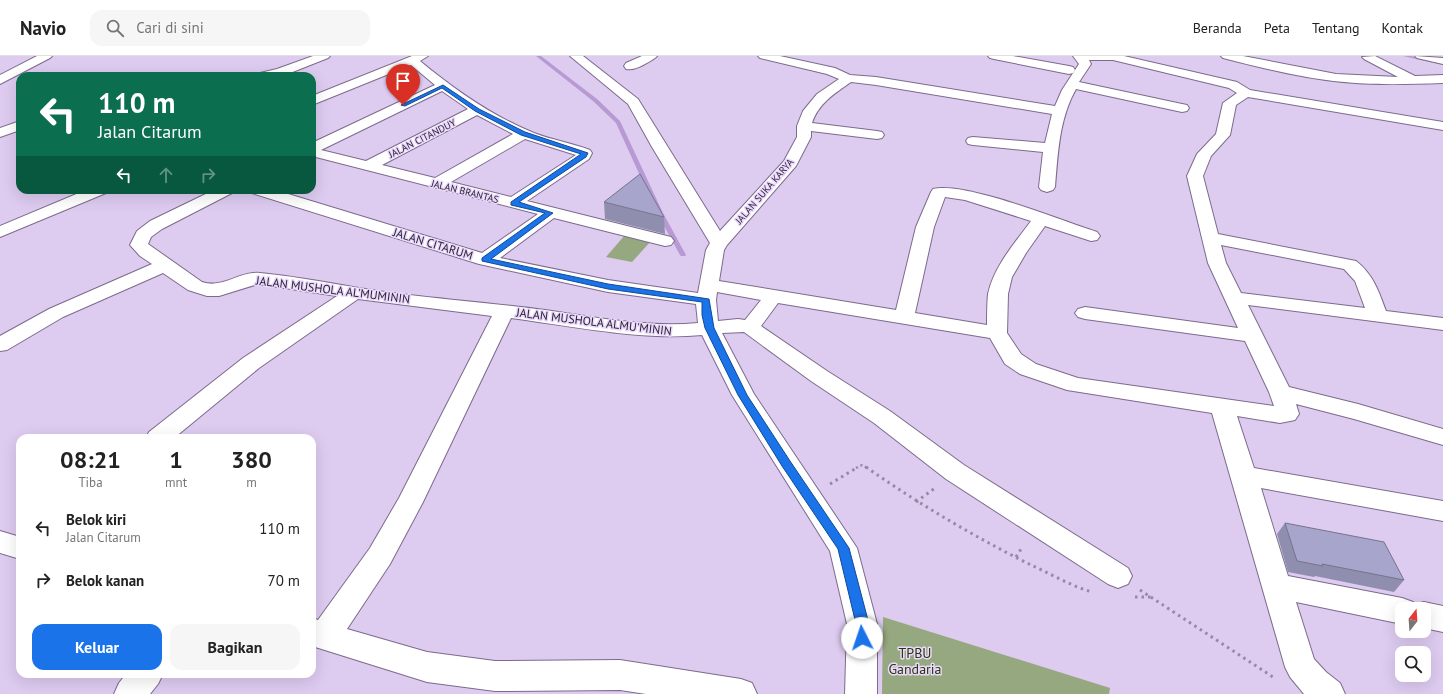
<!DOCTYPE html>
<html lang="id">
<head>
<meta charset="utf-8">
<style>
	body { margin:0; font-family:"PT Sans",sans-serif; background:#f6f6f6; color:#222; height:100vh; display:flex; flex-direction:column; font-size:15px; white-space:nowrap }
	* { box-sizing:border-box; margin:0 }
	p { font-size:13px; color:#767676 }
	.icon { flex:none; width:22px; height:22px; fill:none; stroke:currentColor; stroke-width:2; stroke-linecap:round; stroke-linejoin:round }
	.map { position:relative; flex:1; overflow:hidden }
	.side { position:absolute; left:16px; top:378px; width:300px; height:244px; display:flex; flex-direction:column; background:#fff; border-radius:12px; box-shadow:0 4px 16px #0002 }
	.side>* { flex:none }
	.guide { position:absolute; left:16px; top:16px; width:300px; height:122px; border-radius:12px; box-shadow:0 4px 16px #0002; background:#0b6e4f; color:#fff; overflow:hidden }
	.needle { width:26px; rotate:17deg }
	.controls { position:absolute; left:1395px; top:546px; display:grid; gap:8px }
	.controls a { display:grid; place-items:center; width:36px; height:36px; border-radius:8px; background:#fff; box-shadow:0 4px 16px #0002; font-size:20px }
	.pin { position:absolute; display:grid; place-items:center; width:34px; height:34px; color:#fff; margin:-41px -17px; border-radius:50% 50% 50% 0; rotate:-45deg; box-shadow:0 0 4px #0007 }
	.pin .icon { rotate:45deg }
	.me { position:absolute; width:44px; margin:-22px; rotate:356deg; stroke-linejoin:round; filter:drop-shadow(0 0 3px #0008) }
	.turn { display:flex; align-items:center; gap:14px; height:84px; padding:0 16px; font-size:18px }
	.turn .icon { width:52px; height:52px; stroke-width:2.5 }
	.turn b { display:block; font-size:28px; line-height:34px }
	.lanes { display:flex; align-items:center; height:38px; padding:0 16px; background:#0003; justify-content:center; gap:20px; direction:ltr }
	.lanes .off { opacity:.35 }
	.eta { display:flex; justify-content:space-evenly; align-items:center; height:68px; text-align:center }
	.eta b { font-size:24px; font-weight:800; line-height:28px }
	.primary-button { display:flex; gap:8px; margin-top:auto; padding:8px 16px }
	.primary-button a { flex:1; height:46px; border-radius:12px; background:#1a73e8; color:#fff; font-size:16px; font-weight:800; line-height:46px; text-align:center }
	.primary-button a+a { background:#f6f6f6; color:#222 }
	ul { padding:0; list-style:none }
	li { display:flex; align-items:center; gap:12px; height:52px; padding:0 16px }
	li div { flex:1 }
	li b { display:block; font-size:15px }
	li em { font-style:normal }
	header { display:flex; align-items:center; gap:24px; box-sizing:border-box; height:56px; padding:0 20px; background:#fff; border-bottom:1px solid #e0e0e0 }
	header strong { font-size:19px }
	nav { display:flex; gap:22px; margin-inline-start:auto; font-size:14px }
	.search { width:280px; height:36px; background:#f6f6f6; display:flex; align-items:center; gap:10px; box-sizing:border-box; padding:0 14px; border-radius:12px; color:#767676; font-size:15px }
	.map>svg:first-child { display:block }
	.green { fill:#96a87f }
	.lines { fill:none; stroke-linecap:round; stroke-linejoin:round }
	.stream { fill:#b799d4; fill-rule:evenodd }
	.minor-casing { stroke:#7c6b8c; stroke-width:2 }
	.path-far1 { stroke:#9789a5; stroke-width:2.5; stroke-dasharray:2 3; stroke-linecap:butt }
	.path { stroke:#9789a5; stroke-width:3; stroke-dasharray:2.5 4; stroke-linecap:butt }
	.minor { fill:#fff; fill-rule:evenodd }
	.wall { fill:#908eaf }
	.building { fill:#a7a5cb; stroke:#75748e }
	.route { fill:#1a73e8; stroke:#114b97 }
	.labels { text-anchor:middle; stroke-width:3; stroke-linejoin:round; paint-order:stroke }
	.far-street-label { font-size:10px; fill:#261f2d; stroke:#ead8fd }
	.street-label { font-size:12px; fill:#261f2d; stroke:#ead8fd }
	.near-park-label { font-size:14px; fill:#263708; stroke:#ead8fd }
</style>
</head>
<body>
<header>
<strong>Navio</strong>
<div class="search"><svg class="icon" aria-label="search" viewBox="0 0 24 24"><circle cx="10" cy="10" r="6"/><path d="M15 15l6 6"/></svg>Cari di sini</div>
<nav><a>Beranda</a><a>Peta</a><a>Tentang</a><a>Kontak</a></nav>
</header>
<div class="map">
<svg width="1443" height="638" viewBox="0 0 1443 638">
	<rect width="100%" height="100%" fill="#ddcbf0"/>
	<g class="green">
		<path d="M625,179L651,185L632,206L606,201Z"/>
		<path d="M883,561L1110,632L1109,638H882Z"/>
	</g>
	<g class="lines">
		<g class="stream">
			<path d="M536,0H541L597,43L620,65L663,157L686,199L685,200H681L680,199L657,157L616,67L593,45Z"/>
			<path d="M1403,0H1411L1443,7V9Z"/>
		</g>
		<g class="minor-casing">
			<g id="minor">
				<path d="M37,0H52L50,2L0,28V19Z"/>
				<path d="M313,0H330L328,2L285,19L258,20L260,17L277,13Z"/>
				<path d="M412,0H428L420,5C455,34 492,60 534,77C552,84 572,87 590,94L592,97L589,103L527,145L671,181L674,185L671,189L665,190L554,162L500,202L608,224L698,237L706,194L710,187L652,91L628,48L570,0H583L638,43L720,175L784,105L797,81V70L803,55L817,38L839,23L827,18L760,2L758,0H780L835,12L850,19L876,21L1055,50L1062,34L1079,8L1073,0H1124L1237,26L1250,34L1443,66V74L1248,41L1236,49L1230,79L1211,100L1203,120L1218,178L1356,205C1373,218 1379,236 1386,255L1443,262V274L1248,249L1289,331L1358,348L1443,373V389L1354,363L1296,348L1299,358L1295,364L1280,367L1237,360L1254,412L1443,445V465L1261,432L1288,520L1402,542L1413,546L1414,549L1424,546L1443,550V576L1424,572V553H1402V568L1296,546L1314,603L1326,616L1340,627L1345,638H1304L1290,621L1285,611L1212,357L1067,334L1020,318L1005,308L990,282L778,247L761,270L827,315L890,355L964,409L1128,512L1132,520L1128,528L1118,532L1108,528L946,423L874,367L811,325L744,276L722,277L754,338L857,492L877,568V638H845L847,568L830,495L732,339L702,279C642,285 571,270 511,262L423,446L390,508L347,573L427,596L495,605L620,604L741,623L752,627L757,638H646L620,634L495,635L427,626L312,590V562L318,564L370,492L399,442L492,260L358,243L259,312L174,382H146L149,376L243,302L337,240L258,228L219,240H207L188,234L163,217L63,261L7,294L0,295V280L49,253L152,208L140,200L130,189L137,175L150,165L214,134H234L232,137L162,173L151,181L148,188L202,226C223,233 239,215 260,217C302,221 344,230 385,236C438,243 492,247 545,254C595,261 647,272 698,267L696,248L608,236L479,208L252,137L250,134H275L482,197L538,158L312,100V87L435,29L411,9L312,49V40ZM1089,4H1113L1229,32L1237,37L1223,47L1216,78L1197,98L1187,120L1208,207L1238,272L1085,251L1078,253L1075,257L1078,261L1085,263L1245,285L1269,336L1274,350L1078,322L1036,308L1021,298L1007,277L1008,238L1012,221L1026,197L1045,170L1091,185L1097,184L1100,180L1097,176C1062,165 965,125 933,133L931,136L916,171L896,254L719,225L724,194L727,189L796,110L811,81V75L877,83L882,82L884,79L882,76L877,75L812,67C818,48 835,37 851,26L876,29L1052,58L1045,87L973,81L968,82L966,85L968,88L973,89L1043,96L1039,131L1041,134L1047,136L1053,134L1055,131C1058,97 1059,63 1076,33L1182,56L1187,55L1189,52L1187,49L1182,48L1079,26L1091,8ZM442,35L468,53L366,105L321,94ZM477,59L513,78L435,122L382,109ZM525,83L576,99L511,141L451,126ZM945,141L965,144L1031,165C1015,187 994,210 988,238C987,248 987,259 987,269L915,257L934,171ZM1221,189L1344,213L1355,225L1365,252L1241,237L1226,207ZM717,236L761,244L745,264L738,263L718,265L716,244Z"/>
				<path d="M642,0H657L655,2C647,7 635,15 626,13L624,10L626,7Z"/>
				<path d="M988,0H1013L1069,10L1073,11L1075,14L1073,17L1069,18L994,3L990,2Z"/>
				<path d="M1221,0H1243L1336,18L1398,21L1364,3L1362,1L1375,0L1415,20L1443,19V27C1414,28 1384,29 1355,27C1310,24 1266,13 1223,2Z"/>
				<path d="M1415,0L1443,2V8L1417,2Z"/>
				<path d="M20,65V74L0,81V72Z"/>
				<path d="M86,134H108L106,137L0,181V170Z"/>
				<path d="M0,475L20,481V503L0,497Z"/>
				<path d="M126,618H163L158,628L150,638H114L119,627Z"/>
			</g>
		</g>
		<path class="path-far1" d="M856,412L862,409L867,412"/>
		<g class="path">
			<path d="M866,411C919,448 973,480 1031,509C1051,518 1071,530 1092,536"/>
			<path d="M830,428L858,411"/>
			<path d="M916,446L935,432"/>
			<path d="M1016,501L1023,490"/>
			<path d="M1140,534L1273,621"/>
			<path d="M1135,541H1151"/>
		</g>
		<use href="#minor" class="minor"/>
	</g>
	<g class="wall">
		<path d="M604,146L664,161L665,178L605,163Z"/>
		<path d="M1285,467L1404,524L1394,536L1315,520L1314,521L1288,516L1277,478Z"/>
	</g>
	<g class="building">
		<path d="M640,118L664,161L604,146Z"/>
		<path d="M1285,467L1384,486L1404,524L1322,508L1323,510L1297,505Z"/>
	</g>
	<path class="route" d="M443,29L479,53L525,76L588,97L586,101L519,146L553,157L491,203L608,228L709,243L714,272L747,339L790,405L849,492L869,568V582L867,586L862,588L858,586L856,582V568L838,493L782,410L738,339L705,272L702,259V246L608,233L482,205V202L545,157L511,149V146L581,98L521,79L475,55L442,32L405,50L401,49Z"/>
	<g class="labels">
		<g class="far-street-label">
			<text transform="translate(422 82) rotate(-27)" y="4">JALAN CITANDUY</text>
			<text transform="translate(465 135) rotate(14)" y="4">JALAN BRANTAS</text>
			<text transform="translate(764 135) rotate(-49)" y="4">JALAN SUKA KARYA</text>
		</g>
		<g class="street-label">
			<text transform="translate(433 188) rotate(17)" y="4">JALAN CITARUM</text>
			<text transform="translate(333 234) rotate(7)" y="4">JALAN MUSHOLA AL'MUMININ</text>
			<text transform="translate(594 266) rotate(7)" y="4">JALAN MUSHOLA ALMU'MININ</text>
		</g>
		<g class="near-park-label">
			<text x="915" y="602">TPBU<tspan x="915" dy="16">Gandaria</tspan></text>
		</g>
	</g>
</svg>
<div class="controls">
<a><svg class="needle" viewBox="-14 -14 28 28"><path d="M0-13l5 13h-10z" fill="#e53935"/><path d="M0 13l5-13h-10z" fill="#767676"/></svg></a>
<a><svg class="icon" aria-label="search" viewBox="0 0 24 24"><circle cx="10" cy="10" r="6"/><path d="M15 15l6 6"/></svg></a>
</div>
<div class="pin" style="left:403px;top:49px;background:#d93025"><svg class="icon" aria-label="arrive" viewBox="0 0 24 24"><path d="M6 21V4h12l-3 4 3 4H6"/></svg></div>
<svg class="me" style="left:862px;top:582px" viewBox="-20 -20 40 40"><circle r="19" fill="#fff"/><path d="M0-13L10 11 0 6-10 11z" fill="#1a73e8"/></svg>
<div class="guide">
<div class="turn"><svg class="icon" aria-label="left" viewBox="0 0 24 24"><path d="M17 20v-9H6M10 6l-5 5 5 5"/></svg><div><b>110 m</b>Jalan Citarum</div></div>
<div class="lanes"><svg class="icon" aria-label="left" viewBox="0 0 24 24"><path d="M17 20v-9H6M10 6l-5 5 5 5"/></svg><svg class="icon off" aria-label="ahead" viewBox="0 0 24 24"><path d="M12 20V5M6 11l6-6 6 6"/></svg><svg class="icon off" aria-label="right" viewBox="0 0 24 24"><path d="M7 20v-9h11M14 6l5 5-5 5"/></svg></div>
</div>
<section class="side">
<div class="eta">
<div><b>08:21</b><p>Tiba</p></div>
<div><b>1</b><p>mnt</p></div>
<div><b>380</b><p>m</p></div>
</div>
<ul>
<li><svg class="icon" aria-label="left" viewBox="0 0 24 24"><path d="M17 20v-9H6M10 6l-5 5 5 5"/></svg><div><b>Belok kiri</b><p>Jalan Citarum</p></div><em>110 m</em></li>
<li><svg class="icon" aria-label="right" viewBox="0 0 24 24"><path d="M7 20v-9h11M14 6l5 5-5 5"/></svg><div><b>Belok kanan</b></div><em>70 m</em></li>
</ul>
<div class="primary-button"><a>Keluar</a><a>Bagikan</a></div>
</section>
</div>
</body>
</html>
